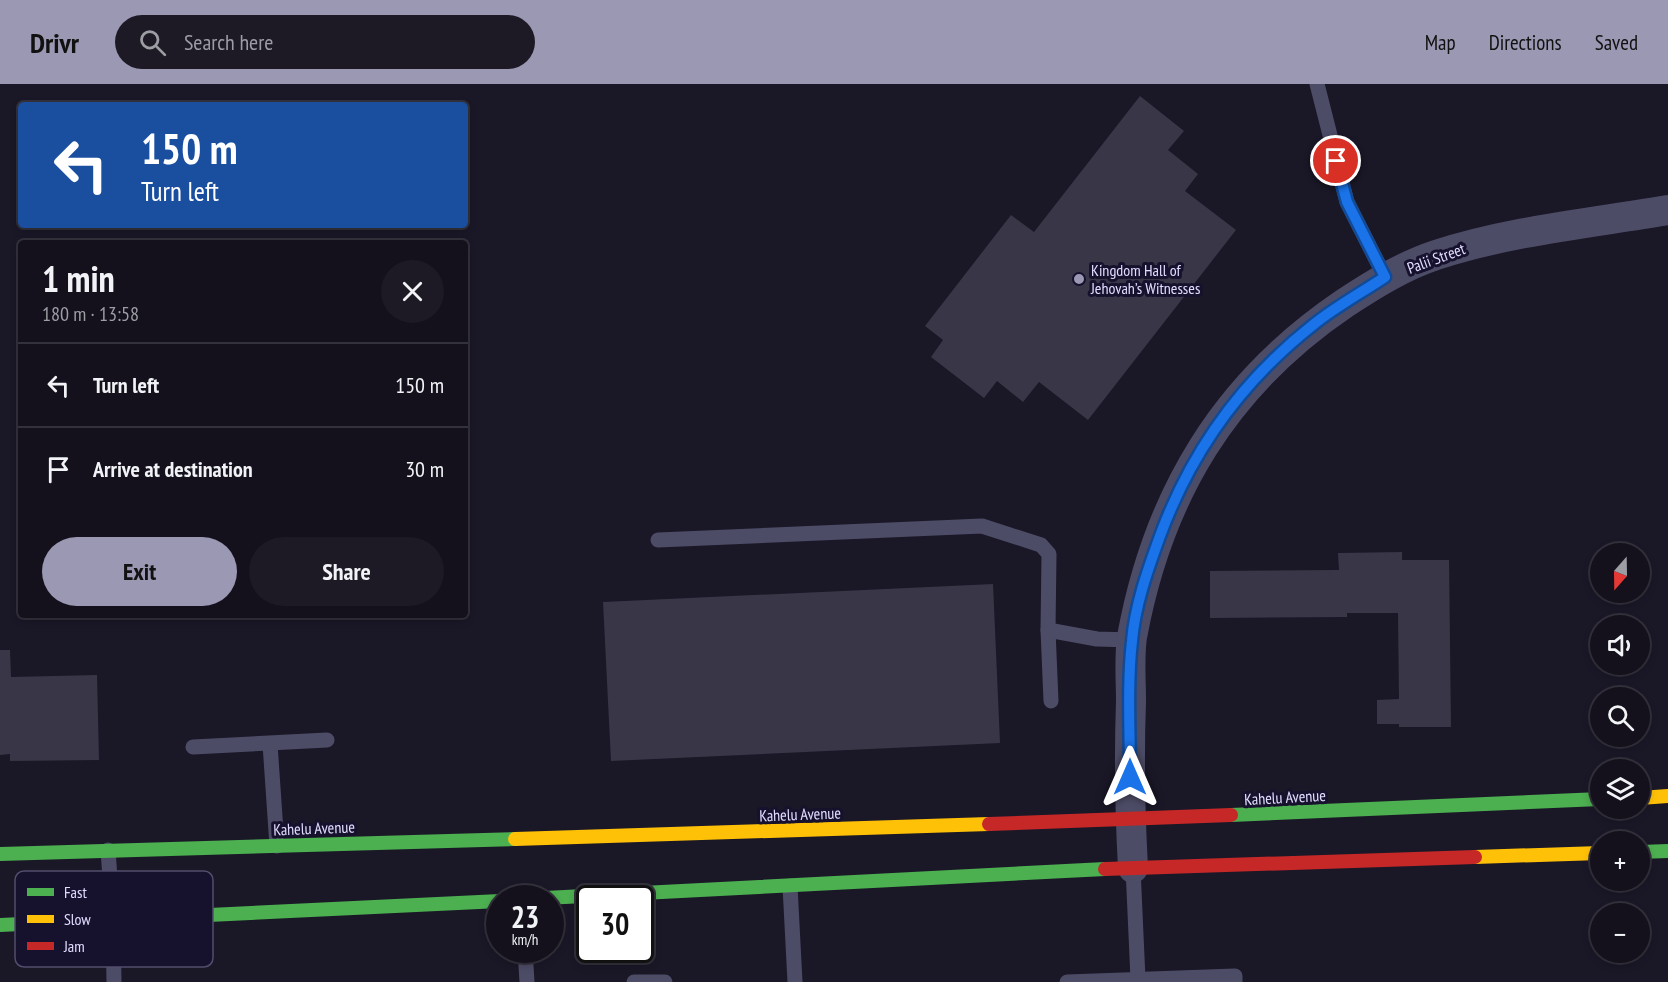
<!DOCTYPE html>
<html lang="en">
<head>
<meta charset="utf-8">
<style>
	body { margin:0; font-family:"PT Sans Narrow",sans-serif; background:#1d1a26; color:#f1f3f6; height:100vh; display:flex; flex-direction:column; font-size:22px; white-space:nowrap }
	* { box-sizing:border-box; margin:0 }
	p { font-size:20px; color:#9d9da4 }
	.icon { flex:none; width:33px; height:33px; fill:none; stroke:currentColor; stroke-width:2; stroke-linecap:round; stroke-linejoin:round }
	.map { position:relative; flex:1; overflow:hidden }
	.side { position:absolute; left:18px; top:156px; width:450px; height:378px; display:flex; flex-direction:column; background:#14111d; border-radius:6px; box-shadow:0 3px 9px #0003,0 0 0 2px #33313b }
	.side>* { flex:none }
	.top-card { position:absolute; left:18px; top:18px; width:450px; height:126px; border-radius:6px; box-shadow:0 3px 9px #0003,0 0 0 2px #33313b; background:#1a4fa0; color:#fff; overflow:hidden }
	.needle { width:39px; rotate:200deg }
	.controls { position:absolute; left:1590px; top:459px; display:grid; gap:12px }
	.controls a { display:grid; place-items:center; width:60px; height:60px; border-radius:50%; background:#14111d; box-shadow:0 3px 9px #0003,0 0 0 2px #33313b; font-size:30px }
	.speed { position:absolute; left:486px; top:801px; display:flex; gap:12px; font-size:30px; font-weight:700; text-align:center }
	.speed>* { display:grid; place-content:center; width:78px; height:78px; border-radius:50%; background:#14111d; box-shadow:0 3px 9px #0003,0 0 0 2px #33313b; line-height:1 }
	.speed small { font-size:15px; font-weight:400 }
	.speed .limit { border:3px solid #111; border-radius:9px; background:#fff; color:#111 }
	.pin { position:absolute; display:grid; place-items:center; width:51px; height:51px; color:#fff; margin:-26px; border:3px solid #fff; border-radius:50%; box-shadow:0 2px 6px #0007 }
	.me { position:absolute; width:66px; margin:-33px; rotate:0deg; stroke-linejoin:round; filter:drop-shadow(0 0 4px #0008) }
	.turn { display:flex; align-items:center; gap:21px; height:126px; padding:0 24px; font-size:27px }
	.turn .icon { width:78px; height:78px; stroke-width:2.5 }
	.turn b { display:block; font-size:42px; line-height:51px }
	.round { display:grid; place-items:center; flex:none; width:63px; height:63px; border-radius:32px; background:#1d1a26 }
	.headline { display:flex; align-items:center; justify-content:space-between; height:102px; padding:0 24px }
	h1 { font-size:36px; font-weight:600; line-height:45px }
	.cta { display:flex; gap:12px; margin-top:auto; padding:12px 24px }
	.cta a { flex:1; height:69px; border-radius:36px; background:#9b98b3; color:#111; font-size:24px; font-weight:600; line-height:69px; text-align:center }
	.cta a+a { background:#1d1a26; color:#f1f3f6 }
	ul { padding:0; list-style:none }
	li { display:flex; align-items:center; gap:18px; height:84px; padding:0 24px; border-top:2px solid #33313b }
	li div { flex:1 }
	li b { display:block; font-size:22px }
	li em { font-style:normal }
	header { display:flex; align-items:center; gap:36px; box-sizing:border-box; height:84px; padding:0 30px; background:#9b98b3; color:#111 }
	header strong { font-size:28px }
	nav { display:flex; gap:33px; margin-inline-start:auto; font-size:21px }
	.search { width:420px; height:54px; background:#1d1a26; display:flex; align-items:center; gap:15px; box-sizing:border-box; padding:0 21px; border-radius:33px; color:#9d9da4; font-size:22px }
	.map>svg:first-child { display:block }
	.building { fill:#393648 }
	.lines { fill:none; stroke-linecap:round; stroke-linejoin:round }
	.lane { stroke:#4d4c67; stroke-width:15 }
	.street { stroke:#4d4c67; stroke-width:30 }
	.fast { stroke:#4caf50; stroke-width:14 }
	.slow { stroke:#ffc107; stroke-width:14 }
	.jam { stroke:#c62828; stroke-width:14 }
	.route-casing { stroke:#114b97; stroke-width:15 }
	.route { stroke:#1a73e8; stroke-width:10 }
	.poi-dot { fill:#9b98b3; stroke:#16112d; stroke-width:2 }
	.labels { text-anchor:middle; stroke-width:6; stroke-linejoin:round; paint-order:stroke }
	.street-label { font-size:16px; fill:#e1ddff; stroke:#16112d }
	.poi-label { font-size:16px; fill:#e1ddff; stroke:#16112d; text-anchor:start }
	.key { fill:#16112d; stroke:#534e6c; stroke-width:1.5 }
	.key-label { font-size:16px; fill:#e1ddff }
</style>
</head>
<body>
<header>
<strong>Drivr</strong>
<div class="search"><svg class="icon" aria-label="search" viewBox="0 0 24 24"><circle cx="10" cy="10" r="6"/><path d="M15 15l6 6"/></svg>Search here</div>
<nav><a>Map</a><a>Directions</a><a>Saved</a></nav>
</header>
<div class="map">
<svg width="1668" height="898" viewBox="0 0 1668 898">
	<rect width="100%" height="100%" fill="#1a1727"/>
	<g class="building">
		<path d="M1140,12L1184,47L1168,66L1198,90L1185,107L1236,146L1088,336L1039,298L1023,318L997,297L984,314L931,273L943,256L925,242L1011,131L1034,148Z"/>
		<path d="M1402,468V476H1449L1451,643H1399V640H1377V616L1399,615L1398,529H1347V533L1210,534V487L1339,486L1338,469Z"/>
		<path d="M993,500L1000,659L611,677L603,518Z"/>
		<path d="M0,566H10L11,593L97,591L99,676L10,677V670L0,671Z"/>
	</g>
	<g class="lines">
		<g class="lane">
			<path d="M1317,0L1347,118L1385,193"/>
			<path d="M658,456L982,442L1041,461L1049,470L1048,546L1051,617"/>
			<path d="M1048,546L1097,555L1132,556"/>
			<path d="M270,660L277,762"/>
			<path d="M193,663L327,656"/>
			<path d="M108,766L113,836L114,898"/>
			<path d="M1133,784L1138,895"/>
			<path d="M790,802L795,898"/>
			<path d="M525,866L527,898"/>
			<path d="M634,898H665"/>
			<path d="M1067,898L1235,892V898"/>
		</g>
		<path class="street" d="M1133,784C1130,729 1129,673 1131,617C1131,596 1129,574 1132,553C1158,411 1225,300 1345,219C1374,200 1403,182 1436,171C1510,147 1591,139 1668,126"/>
		<g class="fast">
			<path d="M1231,731L1600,715"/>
			<path d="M1640,768L1668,767"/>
			<path d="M0,770L515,755"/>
			<path d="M545,814L1105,785"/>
			<path d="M0,841L500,817"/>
		</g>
		<g class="slow">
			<path d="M1640,714L1668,712"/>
			<path d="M515,755L989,740"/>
			<path d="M1475,773L1600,769"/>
		</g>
		<g class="jam">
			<path d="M989,740L1231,731"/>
			<path d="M1105,785L1475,773"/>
		</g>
	</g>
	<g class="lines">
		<g class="route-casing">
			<path id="route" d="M1130,693C1130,648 1127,602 1132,557C1135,521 1148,485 1160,452C1191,368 1243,296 1313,241C1335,223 1361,209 1385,193L1347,118L1336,77"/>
		</g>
		<use href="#route" class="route"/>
	</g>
	<circle class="poi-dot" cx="1079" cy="195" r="6"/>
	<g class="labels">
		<g class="street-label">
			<text transform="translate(1436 174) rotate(-20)" y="6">Palii Street</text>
			<text transform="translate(1285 713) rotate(-3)" y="6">Kahelu Avenue</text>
			<text transform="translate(800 730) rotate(-2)" y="6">Kahelu Avenue</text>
			<text transform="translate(314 744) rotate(-2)" y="6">Kahelu Avenue</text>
		</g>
		<g class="poi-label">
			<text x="1091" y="192">Kingdom Hall of<tspan x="1091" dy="18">Jehovah’s Witnesses</tspan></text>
		</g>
	</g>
	<rect x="15" y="787" width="198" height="96" rx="9" class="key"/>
	<rect x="27" y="804" width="27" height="8" fill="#4caf50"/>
	<rect x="27" y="831" width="27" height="8" fill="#ffc107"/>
	<rect x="27" y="858" width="27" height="8" fill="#c62828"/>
	<g class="key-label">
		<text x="64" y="814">Fast</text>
		<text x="64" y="841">Slow</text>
		<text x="64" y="868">Jam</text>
	</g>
</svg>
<div class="controls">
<a><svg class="needle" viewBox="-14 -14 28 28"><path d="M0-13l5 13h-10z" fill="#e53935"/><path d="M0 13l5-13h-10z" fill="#9d9da4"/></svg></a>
<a><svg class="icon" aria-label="sound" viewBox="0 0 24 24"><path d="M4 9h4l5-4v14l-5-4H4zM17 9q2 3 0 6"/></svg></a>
<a><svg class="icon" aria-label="search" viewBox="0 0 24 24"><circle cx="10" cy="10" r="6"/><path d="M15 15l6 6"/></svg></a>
<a><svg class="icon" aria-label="layers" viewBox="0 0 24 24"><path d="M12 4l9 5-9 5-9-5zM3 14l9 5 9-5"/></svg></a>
<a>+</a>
<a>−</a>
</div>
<div class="speed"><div>23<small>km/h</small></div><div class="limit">30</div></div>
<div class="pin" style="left:1336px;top:77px;background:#d93025"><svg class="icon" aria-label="arrive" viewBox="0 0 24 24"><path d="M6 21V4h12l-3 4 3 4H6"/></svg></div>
<svg class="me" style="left:1130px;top:693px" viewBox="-20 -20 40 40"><path d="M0-17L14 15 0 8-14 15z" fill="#1a73e8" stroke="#fff" stroke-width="4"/></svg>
<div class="top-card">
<div class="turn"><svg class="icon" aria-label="left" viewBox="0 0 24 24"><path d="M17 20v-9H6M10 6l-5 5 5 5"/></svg><div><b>150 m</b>Turn left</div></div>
</div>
<section class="side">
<div class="headline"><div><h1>1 min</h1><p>180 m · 13:58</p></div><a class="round"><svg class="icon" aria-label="close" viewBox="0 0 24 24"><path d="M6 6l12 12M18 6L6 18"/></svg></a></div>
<ul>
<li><svg class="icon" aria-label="left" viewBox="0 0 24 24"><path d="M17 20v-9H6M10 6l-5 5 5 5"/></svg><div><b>Turn left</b></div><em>150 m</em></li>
<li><svg class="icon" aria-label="arrive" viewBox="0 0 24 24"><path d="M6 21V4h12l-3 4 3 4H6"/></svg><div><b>Arrive at destination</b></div><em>30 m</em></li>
</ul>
<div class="cta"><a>Exit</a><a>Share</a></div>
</section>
</div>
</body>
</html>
